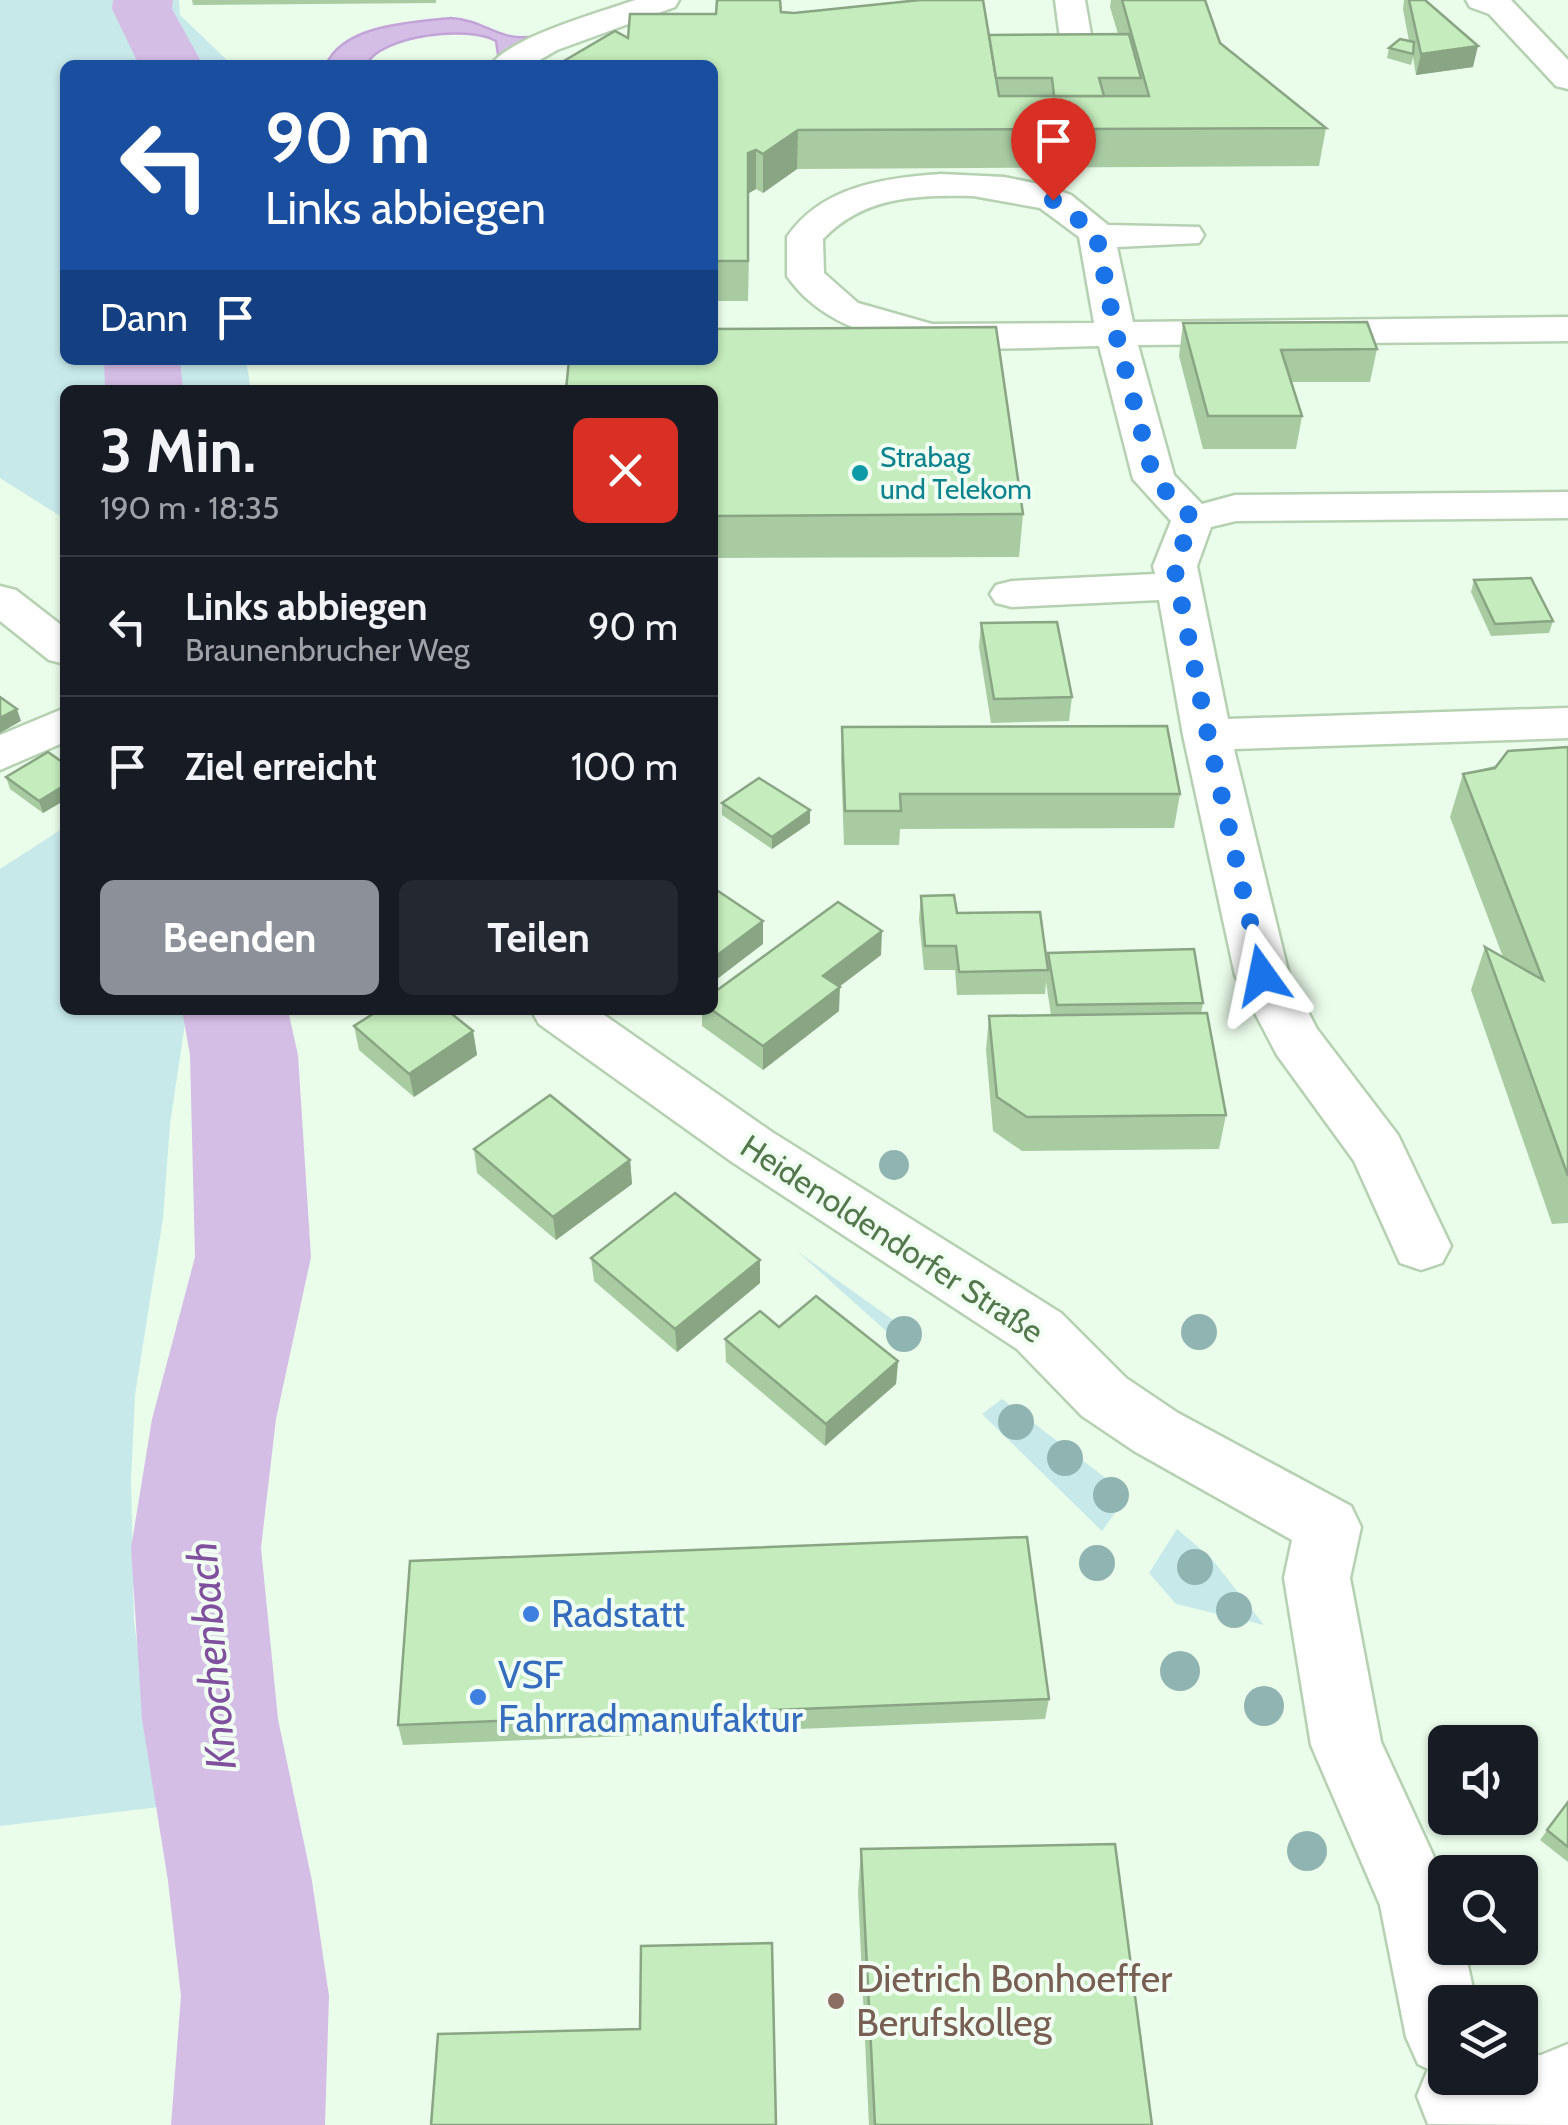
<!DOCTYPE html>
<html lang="de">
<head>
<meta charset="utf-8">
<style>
	body { margin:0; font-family:Cabin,sans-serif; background:#242831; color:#f1f3f6; height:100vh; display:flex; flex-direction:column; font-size:38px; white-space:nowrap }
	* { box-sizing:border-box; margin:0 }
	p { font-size:32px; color:#9ea1a6 }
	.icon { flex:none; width:55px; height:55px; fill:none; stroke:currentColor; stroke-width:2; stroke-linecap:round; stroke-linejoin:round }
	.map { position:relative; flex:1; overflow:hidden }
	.details { position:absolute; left:60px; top:385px; width:658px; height:630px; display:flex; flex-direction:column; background:#171b24; border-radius:15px; box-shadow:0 2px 8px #0004 }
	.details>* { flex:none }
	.top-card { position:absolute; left:60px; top:60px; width:658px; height:305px; border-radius:15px; box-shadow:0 2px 8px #0004; background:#1a4fa0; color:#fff; overflow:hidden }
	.buttons { position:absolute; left:1428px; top:1725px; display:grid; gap:20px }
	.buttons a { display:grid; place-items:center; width:110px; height:110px; border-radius:15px; background:#171b24; box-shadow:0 2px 8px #0004; font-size:50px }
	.pin { position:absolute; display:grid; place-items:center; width:85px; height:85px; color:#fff; margin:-102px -42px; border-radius:50% 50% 50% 0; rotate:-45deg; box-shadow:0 0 10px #0007 }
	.pin .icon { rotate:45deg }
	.me { position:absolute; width:110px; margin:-55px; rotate:348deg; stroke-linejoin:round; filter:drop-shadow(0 0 8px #0008) }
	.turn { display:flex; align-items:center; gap:35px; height:210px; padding:0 40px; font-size:45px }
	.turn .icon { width:130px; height:130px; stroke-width:2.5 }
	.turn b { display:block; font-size:70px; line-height:85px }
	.then { display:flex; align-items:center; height:95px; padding:0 40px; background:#0003; gap:20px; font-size:38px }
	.round { display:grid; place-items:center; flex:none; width:105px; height:105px; border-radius:15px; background:#242831 }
	.overview { display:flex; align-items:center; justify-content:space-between; height:170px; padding:0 40px }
	h1 { font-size:60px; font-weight:700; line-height:75px }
	.action { display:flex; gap:20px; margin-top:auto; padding:20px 40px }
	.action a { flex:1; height:115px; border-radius:15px; background:#8c9099; color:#fff; font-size:40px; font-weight:700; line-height:115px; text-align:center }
	.action a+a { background:#242831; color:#f1f3f6 }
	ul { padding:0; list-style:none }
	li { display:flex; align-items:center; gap:30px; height:140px; padding:0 40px; border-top:2px solid #363941 }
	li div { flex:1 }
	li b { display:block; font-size:38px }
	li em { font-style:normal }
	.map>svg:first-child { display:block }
	.green { fill:#c7e9ea }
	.water { fill:#d5bee6; stroke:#c3a4d8; stroke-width:2.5 }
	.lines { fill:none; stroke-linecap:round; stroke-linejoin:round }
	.river { fill:#d5bee6; fill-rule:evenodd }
	.minor-casing { stroke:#b5d1b1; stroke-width:5 }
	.minor { fill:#fff; fill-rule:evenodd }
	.tree { fill:#90b4b1 }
	.wall { fill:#a9cba2 }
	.shaded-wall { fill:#89a584 }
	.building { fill:#c4ecbc; stroke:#89a584; stroke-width:2.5 }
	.route { stroke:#1a73e8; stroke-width:18; stroke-dasharray:0 32.4 }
	.culture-dot { fill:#0f9aa8; stroke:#f0fff1; stroke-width:4 }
	.shop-dot { fill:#3f7fe0; stroke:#f0fff1; stroke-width:4 }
	.education-dot { fill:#8d6e63; stroke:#f0fff1; stroke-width:4 }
	.labels { text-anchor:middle; stroke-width:8; stroke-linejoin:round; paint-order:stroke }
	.far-culture-label { font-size:28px; fill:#0d838f; stroke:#f0fff1; text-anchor:start }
	.street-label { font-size:32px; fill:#55774d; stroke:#f0fff1 }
	.near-shop-label { font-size:38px; fill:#366cbe; stroke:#f0fff1; text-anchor:start }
	.near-education-label { font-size:38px; fill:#785e54; stroke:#f0fff1; text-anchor:start }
	.near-water-label { font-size:42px; font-style:italic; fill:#80509f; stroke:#f0fff1 }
</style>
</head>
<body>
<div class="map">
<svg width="1568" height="2125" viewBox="0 0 1568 2125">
	<rect width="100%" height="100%" fill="#eafcea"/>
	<g class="green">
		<path d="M0,0H179L180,15L232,65H65V360H246L251,390H65V519L0,478Z"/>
		<path d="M65,827V1010H187L170,1124L163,1218L135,1395L131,1479L134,1621L159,1807L0,1826V869Z"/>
		<path d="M798,1252L917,1337L904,1347Z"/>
		<path d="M1002,1399L1128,1495L1102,1531L982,1414Z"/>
		<path d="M1177,1529L1211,1558L1264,1625L1176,1604L1149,1573Z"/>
	</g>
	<path class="water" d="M451,18C486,20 499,43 536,36L499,61L496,41C469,25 381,35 366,65H326C343,24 414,22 451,18Z"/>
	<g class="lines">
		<g class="river">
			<path d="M113,0H173L172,9L203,65H139L112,9Z"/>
			<path d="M104,360H180L183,390H105Z"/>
			<path d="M182,1010H288L298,1055L311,1257L276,1419L261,1548L278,1719L312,1881L329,1996L325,2125H171L181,1996L168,1881L142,1719L131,1548L152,1419L195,1257L190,1055Z"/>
		</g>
		<g class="minor-casing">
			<g id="minor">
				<path d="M635,0H679L675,7L557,50L531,65H491C510,37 601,12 635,0Z"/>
				<path d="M1055,0H1085L1093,46L1088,53H1066L1061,46Z"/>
				<path d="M1466,0H1511L1568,60V89L1556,86L1489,14L1470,7Z"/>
				<path d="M941,174L1004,177L1044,185L1071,195L1108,225L1199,227L1204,235L1199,243L1117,247L1133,322L1568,317V341L1138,345L1174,475L1202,504L1235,495L1568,492V518L1236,521L1211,527L1197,566L1228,719L1568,708V738L1234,749L1289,975L1317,1029L1398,1135L1451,1246L1442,1263L1421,1270L1400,1263L1354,1161L1277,1055L1235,975L1183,735L1159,600L1012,607L996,603L990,594L996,585L1012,581L1155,574L1153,566L1171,521L1133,479L1099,346C1003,347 850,367 787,276V237C822,186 884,178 941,174ZM973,196L1040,208L1079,237L1094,323L932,324L858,303L824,273L823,239C864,196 917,195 973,196Z"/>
				<path d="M0,586L16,590L65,628V664L49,660L0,621Z"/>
				<path d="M65,708V742L0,770V735Z"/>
				<path d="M531,1010H597L772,1132L1061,1313L1126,1378L1178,1413L1351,1506L1361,1527L1350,1578L1381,1742L1445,1881V1948H1464L1476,2002H1445V2078H1520V2056L1541,2055L1568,2044V2125L1428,2124L1417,2096L1428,2069L1418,2064L1406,2037L1380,1905L1311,1745L1284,1578L1292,1540L1134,1451L1082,1416L1017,1349L732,1162L539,1024Z"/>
			</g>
		</g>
		<use href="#minor" class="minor"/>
	</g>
	<g class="tree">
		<circle cx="894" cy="1165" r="15"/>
		<circle cx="1199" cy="1332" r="18"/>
		<circle cx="904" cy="1334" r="18"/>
		<circle cx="1016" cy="1422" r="18"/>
		<circle cx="1065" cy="1458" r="18"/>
		<circle cx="1111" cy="1495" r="18"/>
		<circle cx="1097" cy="1563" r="18"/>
		<circle cx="1195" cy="1567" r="18"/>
		<circle cx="1234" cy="1610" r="18"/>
		<circle cx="1180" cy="1671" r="20"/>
		<circle cx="1264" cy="1706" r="20"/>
		<circle cx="1307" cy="1851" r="20"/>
	</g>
	<g class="wall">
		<path d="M192,0H436V3L193,5Z"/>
		<path d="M914,0H983L989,35L1118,34L1110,7L1111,0H1205L1220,43L1326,128L1319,166L797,169L763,193L756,189L749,193L748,301H712V65L628,38L716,14L781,12L794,13Z"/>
		<path d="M1404,0H1425L1473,67L1416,75L1413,57L1411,65L1387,58L1389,48L1409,41L1403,9Z"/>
		<path d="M1183,323L1377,349L1370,382H1291L1302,416L1296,449H1203L1179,356Z"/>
		<path d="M712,390L1023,514L1019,557L712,558Z"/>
		<path d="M1474,580L1553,621L1549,633L1491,636L1471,592Z"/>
		<path d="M981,623L1072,697L1069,721L991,723L979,647Z"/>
		<path d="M842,727L1180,794L1174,828L900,829L899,845H844L841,761Z"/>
		<path d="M1568,747V1223L1552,1224L1471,990L1485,947L1503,957L1450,817L1463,774Z"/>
		<path d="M65,764V800L43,813L10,789L6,777Z"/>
		<path d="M722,803L810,823L772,849L722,815Z"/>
		<path d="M921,896L957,913L1047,964L1048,953L1203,1003L1201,1013L1226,1115L1219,1149L1022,1151L993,1131L986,1050L989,1016L1051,1015L1046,982L1045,994L957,995L955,970H924L919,919Z"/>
		<path d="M881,955L839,987V1011L763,1070L702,1026V1010H712Z"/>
		<path d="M354,1026L473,1031L477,1055L414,1097L359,1050Z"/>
		<path d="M474,1149L630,1160L632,1184L556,1240L477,1173Z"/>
		<path d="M591,1258L760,1283L677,1352L594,1281Z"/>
		<path d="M779,1327L898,1361L896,1384L825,1446L726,1362L725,1339Z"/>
		<path d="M1049,1699L1045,1719L403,1745L398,1725Z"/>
		<path d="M1568,1802V1862L1540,1840Z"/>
		<path d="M861,1849L1152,2125H869L858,1892Z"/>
	</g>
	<g class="shaded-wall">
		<path d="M1478,46L1473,67L1416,75L1421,54Z"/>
		<path d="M798,130L797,169L763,193V154Z"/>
		<path d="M756,150V189L749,193L748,301V153Z"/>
		<path d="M17,709L21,721L0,733V718Z"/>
		<path d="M65,785V800L43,813L39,801Z"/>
		<path d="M810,810V823L772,849V837Z"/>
		<path d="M763,921V944L712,983V959Z"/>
		<path d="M882,931L881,955L823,999V976Z"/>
		<path d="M840,987L839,1011L763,1070V1046Z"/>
		<path d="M473,1031L477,1055L414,1097L409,1074Z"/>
		<path d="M630,1160L632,1184L556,1240L553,1217Z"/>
		<path d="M760,1260V1283L677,1352L675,1329Z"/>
		<path d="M898,1361L896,1384L825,1446L826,1424Z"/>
	</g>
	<g class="building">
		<path d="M717,0H780L781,12L794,13L920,0H983L999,96H1149L1122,0H1205L1220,43L1326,128L798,130L763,154L756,150L748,153V261H712V65H557L615,31L628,38L630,14H716Z"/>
		<path d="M1409,0H1425L1478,46L1421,54Z"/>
		<path d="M1129,34L1141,78H1099L1104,96H1054L1052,78H996L989,35Z"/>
		<path d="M1400,39L1414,42L1413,54L1389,48Z"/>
		<path d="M1367,322L1377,349L1281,350L1302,416H1208L1183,323Z"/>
		<path d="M996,327L1023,514L712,516V390H566L569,360H712V329Z"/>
		<path d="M1531,578L1553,621L1495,624L1474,580Z"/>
		<path d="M1057,622L1072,697L994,699L981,623Z"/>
		<path d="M0,697L17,709L0,718Z"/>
		<path d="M1167,726L1180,794H900L901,811H845L842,727Z"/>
		<path d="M1568,747V1176L1485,947L1543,980L1463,774L1495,768L1508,751Z"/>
		<path d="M48,752L65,764V785L39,801L6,777Z"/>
		<path d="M759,778L810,810L772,837L722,803Z"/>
		<path d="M712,887L763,921L712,959Z"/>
		<path d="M954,895L957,913L1040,912L1048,970L959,972L956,946H925L921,896Z"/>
		<path d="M838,902L882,931L823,976L840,987L763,1046L712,1010V994Z"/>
		<path d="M1194,949L1203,1003L1057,1005L1048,953Z"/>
		<path d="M379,1010H447L473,1031L409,1074L354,1026Z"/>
		<path d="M1207,1013L1226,1115L1027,1117L997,1097L989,1016Z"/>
		<path d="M550,1095L630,1160L553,1217L474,1149Z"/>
		<path d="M675,1193L760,1260L675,1329L591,1258Z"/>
		<path d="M816,1296L898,1361L826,1424L725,1339L760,1311L779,1327Z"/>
		<path d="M1027,1537L1049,1699L398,1725L410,1561Z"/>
		<path d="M1568,1802V1847L1547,1830Z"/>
		<path d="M1115,1844L1152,2125H875L861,1849Z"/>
		<path d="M772,1943L776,2125H431L438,2034L640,2029L641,1946Z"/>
	</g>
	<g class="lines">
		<path class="route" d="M1053,200L1096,233L1116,334L1154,479L1193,519L1174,566L1208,735L1262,975"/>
	</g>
	<circle class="culture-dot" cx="860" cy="473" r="10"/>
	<g class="shop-dot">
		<circle cx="531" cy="1614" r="10"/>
		<circle cx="478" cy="1697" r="10"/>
	</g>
	<circle class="education-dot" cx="836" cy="2001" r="10"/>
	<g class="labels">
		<g class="far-culture-label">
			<text x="880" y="467">Strabag<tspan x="880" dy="32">und Telekom</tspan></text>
		</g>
		<g class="street-label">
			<text transform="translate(892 1239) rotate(33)" y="11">Heidenoldendorfer Straße</text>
		</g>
		<g class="near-shop-label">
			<text x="551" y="1627">Radstatt</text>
			<text x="498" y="1688">VSF<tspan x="498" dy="44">Fahrradmanufaktur</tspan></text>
		</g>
		<g class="near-education-label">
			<text x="856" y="1992">Dietrich Bonhoeffer<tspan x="856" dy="44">Berufskolleg</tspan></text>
		</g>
		<g class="near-water-label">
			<text transform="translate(211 1656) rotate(-95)" y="15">Knochenbach</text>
		</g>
	</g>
</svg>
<div class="buttons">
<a><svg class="icon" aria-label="sound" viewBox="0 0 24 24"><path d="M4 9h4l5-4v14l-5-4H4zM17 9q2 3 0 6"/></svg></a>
<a><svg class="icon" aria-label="search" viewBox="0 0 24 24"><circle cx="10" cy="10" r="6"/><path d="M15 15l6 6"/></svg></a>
<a><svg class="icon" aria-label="layers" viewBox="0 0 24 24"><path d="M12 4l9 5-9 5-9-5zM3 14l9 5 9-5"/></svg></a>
</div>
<div class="pin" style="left:1053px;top:200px;background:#d93025"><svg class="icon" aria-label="arrive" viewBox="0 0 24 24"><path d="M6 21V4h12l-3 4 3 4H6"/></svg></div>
<svg class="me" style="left:1262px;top:975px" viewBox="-20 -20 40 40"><path d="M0-17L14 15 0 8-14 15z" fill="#1a73e8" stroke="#fff" stroke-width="4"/></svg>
<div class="top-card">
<div class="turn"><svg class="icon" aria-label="left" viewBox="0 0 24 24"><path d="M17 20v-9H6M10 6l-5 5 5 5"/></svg><div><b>90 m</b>Links abbiegen</div></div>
<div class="then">Dann<svg class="icon" aria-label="arrive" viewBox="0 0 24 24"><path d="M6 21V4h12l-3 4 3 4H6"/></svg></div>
</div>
<section class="details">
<div class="overview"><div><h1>3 Min.</h1><p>190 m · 18:35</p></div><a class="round" style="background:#d93025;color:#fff"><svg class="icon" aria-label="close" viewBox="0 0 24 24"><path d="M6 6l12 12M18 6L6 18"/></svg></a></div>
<ul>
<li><svg class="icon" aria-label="left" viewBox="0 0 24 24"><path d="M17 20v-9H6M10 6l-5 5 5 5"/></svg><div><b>Links abbiegen</b><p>Braunenbrucher Weg</p></div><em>90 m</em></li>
<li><svg class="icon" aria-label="arrive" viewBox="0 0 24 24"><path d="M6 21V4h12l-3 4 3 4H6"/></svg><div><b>Ziel erreicht</b></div><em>100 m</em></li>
</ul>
<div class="action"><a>Beenden</a><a>Teilen</a></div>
</section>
</div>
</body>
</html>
